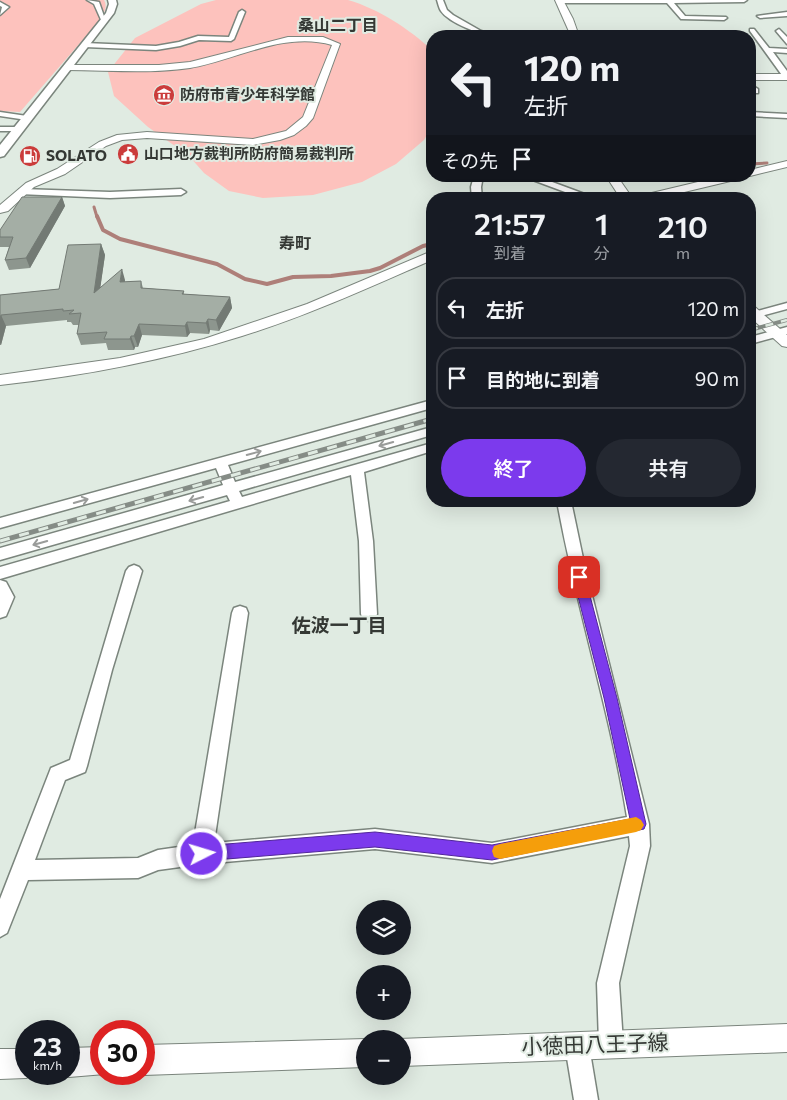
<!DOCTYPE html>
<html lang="ja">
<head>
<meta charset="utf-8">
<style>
	body { margin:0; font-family:Commissioner,"Noto Sans JP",sans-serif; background:#242831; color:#f1f3f6; height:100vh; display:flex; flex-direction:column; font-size:19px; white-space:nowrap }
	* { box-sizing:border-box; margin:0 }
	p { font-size:16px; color:#9ea1a6 }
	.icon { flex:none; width:28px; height:28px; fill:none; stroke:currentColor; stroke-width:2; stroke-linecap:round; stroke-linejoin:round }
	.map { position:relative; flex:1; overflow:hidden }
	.drawer { position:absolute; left:426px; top:192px; width:330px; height:315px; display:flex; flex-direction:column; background:#171b24; border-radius:20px; box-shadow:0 5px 20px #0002 }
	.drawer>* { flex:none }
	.top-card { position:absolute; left:426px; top:30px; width:330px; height:152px; border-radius:20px; box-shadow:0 5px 20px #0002; background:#171b24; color:#f1f3f6; overflow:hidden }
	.tools { position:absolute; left:356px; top:900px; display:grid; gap:10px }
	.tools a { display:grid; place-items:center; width:55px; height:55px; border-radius:50%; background:#171b24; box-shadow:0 5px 20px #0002; font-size:25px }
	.speed { position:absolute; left:15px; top:1020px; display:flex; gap:10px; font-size:25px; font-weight:700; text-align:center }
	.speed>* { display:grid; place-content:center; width:65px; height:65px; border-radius:50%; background:#171b24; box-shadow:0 5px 20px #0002; line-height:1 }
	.speed small { font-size:12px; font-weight:400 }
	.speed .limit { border:8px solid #d22; background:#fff; color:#111 }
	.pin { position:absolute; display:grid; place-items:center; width:42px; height:42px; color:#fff; margin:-21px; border-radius:10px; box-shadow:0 2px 8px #0006 }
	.me { position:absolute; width:55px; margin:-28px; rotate:85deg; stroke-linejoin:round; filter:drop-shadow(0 0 4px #0008) }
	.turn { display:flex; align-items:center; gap:18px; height:105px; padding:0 15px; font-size:22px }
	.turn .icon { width:65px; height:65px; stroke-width:2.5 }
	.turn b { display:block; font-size:35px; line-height:42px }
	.then { display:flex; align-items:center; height:48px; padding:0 15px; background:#0003; gap:10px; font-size:19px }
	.eta { display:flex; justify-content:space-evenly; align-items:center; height:85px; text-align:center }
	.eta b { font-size:30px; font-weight:600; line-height:35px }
	.primary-button { display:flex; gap:10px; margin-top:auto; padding:10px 15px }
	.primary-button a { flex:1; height:58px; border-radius:30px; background:#7c3aed; color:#fff; font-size:20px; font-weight:600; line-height:58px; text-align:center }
	.primary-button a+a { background:#242831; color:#f1f3f6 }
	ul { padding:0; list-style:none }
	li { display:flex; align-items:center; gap:15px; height:62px; margin:0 10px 8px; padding:0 5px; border:2px solid #363941; border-radius:20px }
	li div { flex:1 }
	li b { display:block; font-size:19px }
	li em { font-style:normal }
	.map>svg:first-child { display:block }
	.green { fill:#fdc2bd }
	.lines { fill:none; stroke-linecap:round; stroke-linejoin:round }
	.stream-far1 { stroke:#ae7f79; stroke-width:3 }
	.stream { stroke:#ae7f79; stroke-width:4 }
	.minor-casing { stroke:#7b857d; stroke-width:3 }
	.tertiary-casing { stroke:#7b857d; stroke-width:2 }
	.secondary-casing { stroke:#7b857d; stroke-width:3 }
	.minor { fill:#fff; fill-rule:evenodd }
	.tertiary { fill:#fff; fill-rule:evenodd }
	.secondary { fill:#fff; fill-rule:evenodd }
	.rail-far1-casing { stroke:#858c86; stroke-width:4 }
	.rail-casing { stroke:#858c86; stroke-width:5 }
	.rail-far1 { stroke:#e0ebe2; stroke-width:2.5; stroke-dasharray:8; stroke-linecap:butt }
	.rail { stroke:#e0ebe2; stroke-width:3; stroke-dasharray:10; stroke-linecap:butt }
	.wall { fill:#8d968e }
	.shaded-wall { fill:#737a74 }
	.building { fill:#a4aea5; stroke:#737a74 }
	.oneway { stroke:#9a9c9a }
	.route { fill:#7c3aed; stroke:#51269a }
	.slow { fill:#f59e0b }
	.labels { text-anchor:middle; stroke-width:4; stroke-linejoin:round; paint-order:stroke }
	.far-poi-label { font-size:15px; font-weight:bold; fill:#343834; stroke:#e0ebe2; text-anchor:start }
	.far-neighbourhood-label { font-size:16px; font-weight:bold; fill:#343834; stroke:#e0ebe2 }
	.far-quarter-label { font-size:16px; font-weight:bold; fill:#343834; stroke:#e0ebe2 }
	.neighbourhood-label { font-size:19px; font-weight:bold; fill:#343834; stroke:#e0ebe2 }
	.near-street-label { font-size:21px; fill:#343834; stroke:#e0ebe2 }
</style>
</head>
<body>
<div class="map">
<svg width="787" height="1100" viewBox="0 0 787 1100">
	<rect width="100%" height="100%" fill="#e0ebe2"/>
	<g class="green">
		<path d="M0,0H104C108,7 104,13 100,20L20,112L0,111Z"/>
		<path d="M216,0H348C379,9 409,29 432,50V126L424,140L396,164L362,182L313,195L263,198L229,191L204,173L189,156L148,127L114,96L108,72L135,38L201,4Z"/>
	</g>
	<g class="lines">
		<g class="stream-far1">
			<path d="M750,164L767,163"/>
			<path d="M694,178L701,176"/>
			<path d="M94,207L97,217"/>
		</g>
		<path class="stream" d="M97,216L103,230L120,239L217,264L245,279L267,284L293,277L331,276L370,271L380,268L423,246L432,244"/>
		<g class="minor-casing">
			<g id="minor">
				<path d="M87,0L99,2L106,22H102L94,4Z"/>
				<path d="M437,0H443L447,10L453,15L481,31L498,36C484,37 449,23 441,11C439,8 438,3 437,0Z"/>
				<path d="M560,0H747L744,2L674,3L685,16L726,17L727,18L724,20L681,19L667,3H558Z"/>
				<path d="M0,2L9,7L0,15L2,7L0,6Z"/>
				<path d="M242,10L245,12L234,39L231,41L199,40L180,46L156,50L85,47L82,45L85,43L156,46L179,42L198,36L229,37L239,12Z"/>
				<path d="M787,12V16L760,18L757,16Z"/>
				<path d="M750,29H754L769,48L787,49V53L773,52L787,71V78H784L750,31Z"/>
				<path d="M779,29L787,37V44L776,31Z"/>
				<path d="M685,33H689L691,36H685Z"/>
				<path d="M715,33L717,34L718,36H712Z"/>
				<path d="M750,84L758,89V93H752L750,90Z"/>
				<path d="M0,112L27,116L31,118L27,120L0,116Z"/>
				<path d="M750,112L787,114V118L750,116Z"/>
				<path d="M0,127H19L23,129L19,131H0Z"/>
				<path d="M474,176H483L481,187L482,199H472L471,187Z"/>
				<path d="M522,176H536L598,199H584Z"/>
				<path d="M22,189L110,192L181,189L186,192L181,195L110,198L19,194V190Z"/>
				<path d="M787,303V309L750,319V313Z"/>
				<path d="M787,327V334L750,344V337Z"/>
				<path d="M432,400V408L228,465L235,482L432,427V435L239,491L242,497L432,443V451L364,472L373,541L377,614L375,619L369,621L363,619L361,614L359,541L351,475L0,579V567L230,501L227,495L0,560V548L223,485L216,468L0,528V518Z"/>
				<path d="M557,501H571L584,563L649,824L650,846L619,983L623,1043L619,1051L611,1055L603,1051L599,1043L597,983L630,846L629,836L492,863L375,849L202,864L158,870L138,878L28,880L7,933L0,937V899L51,768L70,760L126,571L129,567L134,565L139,567L142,571L112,670L87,766L85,772L65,780L35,860L138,858L158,850L193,845L232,613L234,608L240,606L246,608L248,613L214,843L375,829L492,843L627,817C610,710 576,607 557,501Z"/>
				<path d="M0,580L6,582L14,597L6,616L0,618Z"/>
				<path d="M577,1034L585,1038L589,1046L598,1100H574L565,1046L569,1038Z"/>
			</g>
		</g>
		<g class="tertiary-casing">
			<g id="tertiary">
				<path d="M555,0H563L573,19L579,36H571Z"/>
				<path d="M288,37H323L340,44L313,118L306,126L294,135L280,140L253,145L147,138L122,140L106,146L65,174L34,187L8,211L0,213V205L26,183L57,169L99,142L117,135L147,132L253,139L286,131L303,117L332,45C284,31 236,60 190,68C150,74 107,70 67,70L64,69V65H159L190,62Z"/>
				<rect x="750" y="74" width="37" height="6"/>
				<path d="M787,161V167L750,176V170Z"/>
				<path d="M606,176H617L633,199H621Z"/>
				<path d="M723,176H744L743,178L655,199H633L635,197Z"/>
				<path d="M432,251V260C370,287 307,316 242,336C163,361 82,376 0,385V375L120,358L204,339L307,304Z"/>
				<path d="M750,306L755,307L787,335V347L782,346L750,317Z"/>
				<path d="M787,1024V1052L402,1066V1039H399Z"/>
				<path d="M366,1039L365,1067L144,1075L142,1074H144V1045Z"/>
				<path d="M101,1047V1074H105L69,1077L62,1074H69V1048Z"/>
				<path d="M0,1049H26V1074H35L26,1078L0,1079Z"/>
			</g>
		</g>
		<g class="secondary-casing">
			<path id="secondary" d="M108,0H116L117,4L114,13L4,156L0,157V145L106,13L109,4Z"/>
		</g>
		<use href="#minor" class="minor"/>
		<use href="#tertiary" class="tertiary"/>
		<use href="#secondary" class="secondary"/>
		<g class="rail-far1-casing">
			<path id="rail-far1" d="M750,330L787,320"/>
		</g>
		<g class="rail-casing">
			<path id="rail" d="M0,541L432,419"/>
		</g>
		<use href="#rail-far1" class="rail-far1"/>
		<use href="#rail" class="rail"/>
	</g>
	<g class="wall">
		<path d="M62,197L65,206L30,268L9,270L5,260L9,247H0V230Z"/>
		<path d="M101,244L105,255L100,288L125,280V282L141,281L143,288L184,291V294L230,297L232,308L219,331L210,330L209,334L190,333L187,337L142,335L138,347H135L134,350H108L106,343L81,345L77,334L79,325H73L71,322H67V320L6,326L1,345H0V295L59,289Z"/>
	</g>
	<g class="shaded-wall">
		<path d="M62,197L65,206L30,268L26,258Z"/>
		<path d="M101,244L105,255L98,304L94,293Z"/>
		<path d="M122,269L125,280L123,293L120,282Z"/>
		<path d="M230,297L232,308L219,331L216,320Z"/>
		<path d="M1,315L6,326L1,345L0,343V319Z"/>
		<path d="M208,319L210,330L209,334L206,323Z"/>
		<path d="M187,322L190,333L187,337L185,326Z"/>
		<path d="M139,324L142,335L138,347L134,336Z"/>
		<path d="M131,336L135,347L134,350L130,339Z"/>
	</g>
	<g class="building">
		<path d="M22,197H62L26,258L5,260L13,237H0V230Z"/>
		<path d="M101,244L94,293L122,269L120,282L141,281V288L184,291L182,294L230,297L216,320L208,319L206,323L187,322L185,326L139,324L134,336H131L130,339H104L107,332L77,334L81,313L69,314L74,310L63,311V309L1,315L0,319V295L59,289L68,245Z"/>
	</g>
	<defs><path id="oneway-shaft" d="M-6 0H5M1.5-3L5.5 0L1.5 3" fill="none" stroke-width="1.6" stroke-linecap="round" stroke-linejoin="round" transform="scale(1.25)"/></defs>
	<g class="oneway">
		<use href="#oneway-shaft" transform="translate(386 444) rotate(164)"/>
		<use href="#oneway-shaft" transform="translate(254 453) rotate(-15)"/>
		<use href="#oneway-shaft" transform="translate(196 499) rotate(164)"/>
		<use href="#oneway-shaft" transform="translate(81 501) rotate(-16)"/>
		<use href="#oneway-shaft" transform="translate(40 543) rotate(164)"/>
	</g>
	<path class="route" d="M579,573L583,574L585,577L617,698L646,824L644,829L492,860L375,847L202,861L197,859L195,854L197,848L202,846L375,832L492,845L630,819L604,698L573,577L575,574Z"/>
	<path class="slow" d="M636,817L641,820L644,825L641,830L636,832L500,859L494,857L492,851L494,846L500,844Z"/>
	<defs>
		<g id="museum-disc" transform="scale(1.125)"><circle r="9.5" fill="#cb3c3b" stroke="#e0ebe2"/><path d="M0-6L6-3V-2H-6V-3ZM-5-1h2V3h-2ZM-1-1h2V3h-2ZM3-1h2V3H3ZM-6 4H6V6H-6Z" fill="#fff"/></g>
		<g id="civic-disc" transform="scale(1.125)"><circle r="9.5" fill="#cb3c3b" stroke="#e0ebe2"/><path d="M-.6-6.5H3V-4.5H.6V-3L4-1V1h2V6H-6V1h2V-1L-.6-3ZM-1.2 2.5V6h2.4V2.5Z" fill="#fff"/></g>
		<g id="fuel-disc" transform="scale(1.125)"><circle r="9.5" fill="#cb3c3b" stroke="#e0ebe2"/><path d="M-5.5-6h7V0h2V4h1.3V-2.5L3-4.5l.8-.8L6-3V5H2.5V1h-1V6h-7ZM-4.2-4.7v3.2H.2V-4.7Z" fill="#fff"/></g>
	</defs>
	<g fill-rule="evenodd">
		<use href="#museum-disc" x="164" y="95"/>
		<use href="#civic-disc" x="128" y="154"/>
		<use href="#fuel-disc" x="30" y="156"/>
	</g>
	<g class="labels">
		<g class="far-poi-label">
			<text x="180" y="100">防府市青少年科学館</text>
			<text x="144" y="159">山口地方裁判所防府簡易裁判所</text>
			<text x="46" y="161">SOLATO</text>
		</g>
		<g class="far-neighbourhood-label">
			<text x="338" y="31">桑山二丁目</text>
		</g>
		<g class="far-quarter-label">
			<text x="295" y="249">寿町</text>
		</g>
		<g class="neighbourhood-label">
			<text x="339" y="632">佐波一丁目</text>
		</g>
		<g class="near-street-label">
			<text transform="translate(595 1045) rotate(-2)" y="7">小徳田八王子線</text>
		</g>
	</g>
</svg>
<div class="tools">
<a><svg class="icon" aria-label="layers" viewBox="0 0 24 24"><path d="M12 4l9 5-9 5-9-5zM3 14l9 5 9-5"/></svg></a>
<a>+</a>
<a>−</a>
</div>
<div class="speed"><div>23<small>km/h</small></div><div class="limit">30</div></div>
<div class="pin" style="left:579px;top:577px;background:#d93025"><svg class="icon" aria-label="arrive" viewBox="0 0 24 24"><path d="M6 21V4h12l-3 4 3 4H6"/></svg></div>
<svg class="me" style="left:202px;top:854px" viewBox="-20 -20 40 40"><circle r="17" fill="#7c3aed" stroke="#fff" stroke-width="3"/><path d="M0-11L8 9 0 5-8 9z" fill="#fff"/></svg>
<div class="top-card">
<div class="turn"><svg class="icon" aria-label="left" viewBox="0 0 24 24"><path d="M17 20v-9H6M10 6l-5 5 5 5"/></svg><div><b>120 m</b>左折</div></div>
<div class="then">その先<svg class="icon" aria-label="arrive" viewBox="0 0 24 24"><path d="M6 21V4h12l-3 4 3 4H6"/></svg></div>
</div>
<section class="drawer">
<div class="eta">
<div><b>21:57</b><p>到着</p></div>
<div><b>1</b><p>分</p></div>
<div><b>210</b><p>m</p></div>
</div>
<ul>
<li><svg class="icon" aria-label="left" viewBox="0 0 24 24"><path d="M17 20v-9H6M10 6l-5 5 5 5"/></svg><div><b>左折</b></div><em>120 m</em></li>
<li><svg class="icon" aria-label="arrive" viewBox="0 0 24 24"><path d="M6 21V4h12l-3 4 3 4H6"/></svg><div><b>目的地に到着</b></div><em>90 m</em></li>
</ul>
<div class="primary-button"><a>終了</a><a>共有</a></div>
</section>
</div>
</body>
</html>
